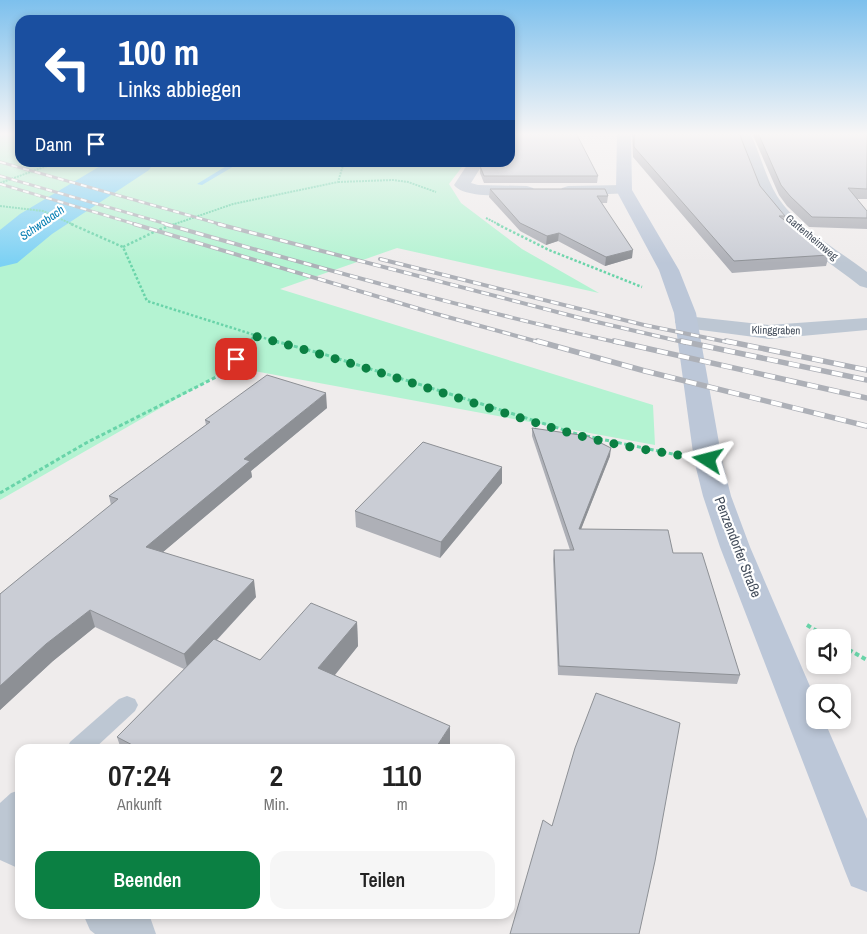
<!DOCTYPE html>
<html lang="de">
<head>
<meta charset="utf-8">
<style>
	body { margin:0; font-family:"Archivo Narrow",sans-serif; background:#f6f6f6; color:#222; height:100vh; display:flex; flex-direction:column; font-size:19px; white-space:nowrap }
	* { box-sizing:border-box; margin:0 }
	p { font-size:16px; color:#767676 }
	.icon { flex:none; width:28px; height:28px; fill:none; stroke:currentColor; stroke-width:2; stroke-linecap:round; stroke-linejoin:round }
	.map { position:relative; flex:1; overflow:hidden }
	.side { position:absolute; left:15px; top:744px; width:500px; height:175px; display:flex; flex-direction:column; background:#fff; border-radius:15px; box-shadow:0 2px 8px #0003 }
	.side>* { flex:none }
	.hud { position:absolute; left:15px; top:15px; width:500px; height:152px; border-radius:15px; box-shadow:0 2px 8px #0003; background:#1a4fa0; color:#fff; overflow:hidden }
	.buttons { position:absolute; left:806px; top:629px; display:grid; gap:10px }
	.buttons a { display:grid; place-items:center; width:45px; height:45px; border-radius:10px; background:#fff; box-shadow:0 2px 8px #0003; font-size:25px }
	.pin { position:absolute; display:grid; place-items:center; width:42px; height:42px; color:#fff; margin:-21px; border-radius:10px; box-shadow:0 2px 8px #0006 }
	.me { position:absolute; width:55px; margin:-28px; rotate:279deg; stroke-linejoin:round; filter:drop-shadow(0 0 4px #0008) }
	.turn { display:flex; align-items:center; gap:18px; height:105px; padding:0 20px; font-size:22px }
	.turn .icon { width:65px; height:65px; stroke-width:2.5 }
	.turn b { display:block; font-size:35px; line-height:42px }
	.then { display:flex; align-items:center; height:48px; padding:0 20px; background:#0003; gap:10px; font-size:19px }
	.eta { display:flex; justify-content:space-evenly; align-items:center; height:85px; text-align:center }
	.eta b { font-size:30px; font-weight:600; line-height:35px }
	.button { display:flex; gap:10px; margin-top:auto; padding:10px 20px }
	.button a { flex:1; height:58px; border-radius:15px; background:#0b8043; color:#fff; font-size:20px; font-weight:600; line-height:58px; text-align:center }
	.button a+a { background:#f6f6f6; color:#222 }
	.map>svg:first-child { display:block }
	.green { fill:#b4f3d2 }
	.lines { fill:none; stroke-linecap:round; stroke-linejoin:round }
	.stream { fill:#7cd1f4; fill-rule:evenodd }
	.river { fill:#7cd1f4; fill-rule:evenodd }
	.path-far3 { stroke:#69d4a9; stroke-width:2; stroke-dasharray:2 1; stroke-linecap:butt }
	.path-far2 { stroke:#69d4a9; stroke-width:2.5; stroke-dasharray:2.5 2; stroke-linecap:butt }
	.path-far1 { stroke:#69d4a9; stroke-width:3; stroke-dasharray:4 2.5; stroke-linecap:butt }
	.path { stroke:#69d4a9; stroke-width:4; stroke-dasharray:4.5 3; stroke-linecap:butt }
	.lane { fill:#bdc7d3; fill-rule:evenodd }
	.street { fill:#bdc7d3; fill-rule:evenodd }
	.secondary { fill:#bcc7d8; fill-rule:evenodd }
	.rail-far2-casing { stroke:#adb0b7; stroke-width:3 }
	.rail-far1-casing { stroke:#adb0b7; stroke-width:4 }
	.rail-casing { stroke:#adb0b7; stroke-width:5.5 }
	.rail-far2 { stroke:#fff; stroke-width:2; stroke-dasharray:6; stroke-linecap:butt }
	.rail-far1 { stroke:#fff; stroke-width:2.5; stroke-dasharray:8; stroke-linecap:butt }
	.rail { stroke:#fff; stroke-width:4; stroke-dasharray:11; stroke-linecap:butt }
	.wall { fill:#aeb0b7 }
	.shaded-wall { fill:#8d9095 }
	.building { fill:#cacdd5; stroke:#8d9095 }
	.route { stroke:#0b8043; stroke-width:9; stroke-dasharray:0 16.2 }
	.labels { text-anchor:middle; stroke-width:4.5; stroke-linejoin:round; paint-order:stroke }
	.far-street-label { font-size:11px; fill:#434d5b; stroke:#fff }
	.far-water-label { font-size:12px; font-style:italic; fill:#007cb1; stroke:#fff }
	.street-label { font-size:14px; fill:#434d5b; stroke:#fff }
</style>
</head>
<body>
<div class="map">
<svg width="867" height="934" viewBox="0 0 867 934">
	<rect width="100%" height="100%" fill="#efecec"/>
	<path class="green" d="M0,133H20V162L465,163L449,184L461,203L522,249L599,293L397,248L280,289L653,405L655,445L232,367L0,500Z"/>
	<g class="lines">
		<path class="stream" d="M233,162H241L202,185L197,184Z"/>
		<path class="river" d="M107,162H154L149,170L52,234L17,263L0,267V230L20,214Z"/>
		<g class="path-far3">
			<path d="M338,182L393,180L408,182L436,192"/>
			<path d="M0,183L58,162"/>
			<path d="M0,206L43,211L74,225"/>
			<path d="M486,218L500,225"/>
			<path d="M172,225L233,204L338,182L344,162"/>
		</g>
		<g class="path-far2">
			<path d="M71,224L123,247L147,301L280,343"/>
			<path d="M497,224L549,250L642,287"/>
			<path d="M123,247L158,230L176,224"/>
			<path d="M249,343L254,336"/>
		</g>
		<g class="path-far1">
			<path d="M275,341L323,354L580,435"/>
			<path d="M586,436L673,454"/>
			<path d="M0,493L86,443L228,371L250,341"/>
		</g>
		<g class="path">
			<path d="M807,625L828,638"/>
			<path d="M842,646L867,660"/>
		</g>
		<g class="lane">
			<path d="M127,696L135,699L138,705L135,711L94,749H67L70,742L119,699Z"/>
			<path d="M20,790V817L9,827L0,830V803L11,793Z"/>
		</g>
		<g class="street">
			<path d="M733,133H750C760,153 765,176 777,196C798,228 837,249 867,272V288L860,286C826,259 783,234 760,195C750,177 745,156 738,137Z"/>
			<path d="M469,162H484L471,183L478,185L527,186L533,188L535,191L533,194L527,196C510,195 464,199 454,185Z"/>
			<path d="M624,185L630,187L632,190L630,193L568,196L562,194L560,191L562,188L568,186Z"/>
			<path d="M686,316L769,325L867,318V330L769,339L678,327L675,322L678,317Z"/>
			<path d="M0,814L20,824V869L0,860Z"/>
			<path d="M83,914H144L150,917L156,934H95L90,930Z"/>
		</g>
		<path class="secondary" d="M617,133H631L632,190L679,270L696,313L722,460L731,496L750,547L815,698V720H824L867,819V892L851,886L845,871L720,547L703,496L694,460L674,313L659,270L616,190Z"/>
		<g class="rail-far2-casing">
			<g id="rail-far2">
				<path d="M0,162L223,225"/>
				<path d="M0,176L170,225"/>
				<path d="M0,184L138,225"/>
			</g>
		</g>
		<g class="rail-far1-casing">
			<g id="rail-far1">
				<path d="M134,224L433,313L542,343"/>
				<path d="M165,224C316,267 467,309 620,343"/>
				<path d="M218,224L584,319L687,343"/>
				<path d="M380,259L644,325L732,343"/>
			</g>
		</g>
		<g class="rail-casing">
			<g id="rail">
				<path d="M537,341L645,371L867,426"/>
				<path d="M614,341L867,398"/>
				<path d="M681,341L867,380"/>
				<path d="M726,341L867,370"/>
			</g>
		</g>
		<use href="#rail-far2" class="rail-far2"/>
		<use href="#rail-far1" class="rail-far1"/>
		<use href="#rail" class="rail"/>
	</g>
	<g class="wall">
		<path d="M632,133H739L760,186L785,216L784,220L829,255L826,266L732,273L633,157Z"/>
		<path d="M752,133H867V199H857L867,211V229L809,227L787,206L779,195Z"/>
		<path d="M480,166L598,176L597,183H484L480,173Z"/>
		<path d="M490,189L608,196L607,203H602L632,258L605,266L558,241L546,245L520,231L489,197Z"/>
		<path d="M327,408L251,471L252,477L163,552L256,597L217,640L260,660L357,622L358,646L335,675L450,749H121L117,737L184,669L95,627L53,661L0,710V594L111,505L109,496L206,425L205,420Z"/>
		<path d="M532,428L610,456L581,529L673,553L740,675L737,684L558,675L553,559L554,550H570L532,436Z"/>
		<path d="M502,467V483L440,558L356,527L355,511Z"/>
		<path d="M333,914H345L341,919Z"/>
	</g>
	<g class="shaded-wall">
		<path d="M559,233L558,241L546,245L547,236Z"/>
		<path d="M633,250L632,258L605,266L606,257Z"/>
		<path d="M326,393L327,408L251,471L252,477L150,563L146,547L244,459Z"/>
		<path d="M611,448L610,456L578,537L579,529Z"/>
		<path d="M502,467V483L440,558L441,542Z"/>
		<path d="M254,580L256,597L188,671L184,654Z"/>
		<path d="M90,610L95,627L53,661L0,710V686L46,644Z"/>
		<path d="M357,622L358,646L321,692L318,668Z"/>
		<path d="M450,726V749H435Z"/>
		<path d="M341,914H345L341,919Z"/>
	</g>
	<g class="building">
		<path d="M510,133H576L598,176H484L480,166L482,162H510Z"/>
		<path d="M634,133H739L760,186L785,216H779L829,255L734,261L634,147Z"/>
		<path d="M758,133H867V189L848,188L867,211V218L812,217L790,196L781,185Z"/>
		<path d="M490,189H605L608,196H597L633,250L606,257L559,233L547,236L520,223Z"/>
		<path d="M267,375L326,393L244,459L250,461L146,547L254,580L184,654L90,610L46,644L0,686V594L22,576L118,499L109,496L210,422L205,420Z"/>
		<path d="M532,428L587,436L611,448L579,529L668,530L673,553H702L740,675L559,666L554,550H574Z"/>
		<path d="M423,442L502,467L441,542L355,511Z"/>
		<path d="M311,603L357,622L318,668L450,726L435,749H140L117,737L214,639L260,660Z"/>
		<path d="M596,693L680,723L655,861L639,934H510L543,820L552,826L575,748Z"/>
	</g>
	<linearGradient id="sky" x2="0" y2="1"><stop stop-color="#7dc0ed"/><stop offset="0.51" stop-color="#f8f6f6"/><stop offset="1" stop-color="#f8f6f6" stop-opacity="0"/></linearGradient>
	<rect width="867" height="263" fill="url(#sky)"/>
	<g class="lines">
		<path class="route" d="M236,359L254,336C361,363 464,402 570,433C615,446 662,452 708,460"/>
	</g>
	<g class="labels">
		<g class="far-street-label">
			<text transform="translate(812 237) rotate(40)" y="4">Gartenheimweg</text>
			<text transform="translate(776 330) rotate(1)" y="4">Klinggraben</text>
		</g>
		<g class="far-water-label">
			<text transform="translate(42 223) rotate(-35)" y="4">Schwabach</text>
		</g>
		<g class="street-label">
			<text transform="translate(738 547) rotate(69)" y="5">Penzendorfer Straße</text>
		</g>
	</g>
</svg>
<div class="buttons">
<a><svg class="icon" aria-label="sound" viewBox="0 0 24 24"><path d="M4 9h4l5-4v14l-5-4H4zM17 9q2 3 0 6"/></svg></a>
<a><svg class="icon" aria-label="search" viewBox="0 0 24 24"><circle cx="10" cy="10" r="6"/><path d="M15 15l6 6"/></svg></a>
</div>
<div class="pin" style="left:236px;top:359px;background:#d93025"><svg class="icon" aria-label="arrive" viewBox="0 0 24 24"><path d="M6 21V4h12l-3 4 3 4H6"/></svg></div>
<svg class="me" style="left:708px;top:460px" viewBox="-20 -20 40 40"><path d="M0-17L14 15 0 8-14 15z" fill="#0b8043" stroke="#fff" stroke-width="4"/></svg>
<div class="hud">
<div class="turn"><svg class="icon" aria-label="left" viewBox="0 0 24 24"><path d="M17 20v-9H6M10 6l-5 5 5 5"/></svg><div><b>100 m</b>Links abbiegen</div></div>
<div class="then">Dann<svg class="icon" aria-label="arrive" viewBox="0 0 24 24"><path d="M6 21V4h12l-3 4 3 4H6"/></svg></div>
</div>
<section class="side">
<div class="eta">
<div><b>07:24</b><p>Ankunft</p></div>
<div><b>2</b><p>Min.</p></div>
<div><b>110</b><p>m</p></div>
</div>
<div class="button"><a>Beenden</a><a>Teilen</a></div>
</section>
</div>
</body>
</html>
